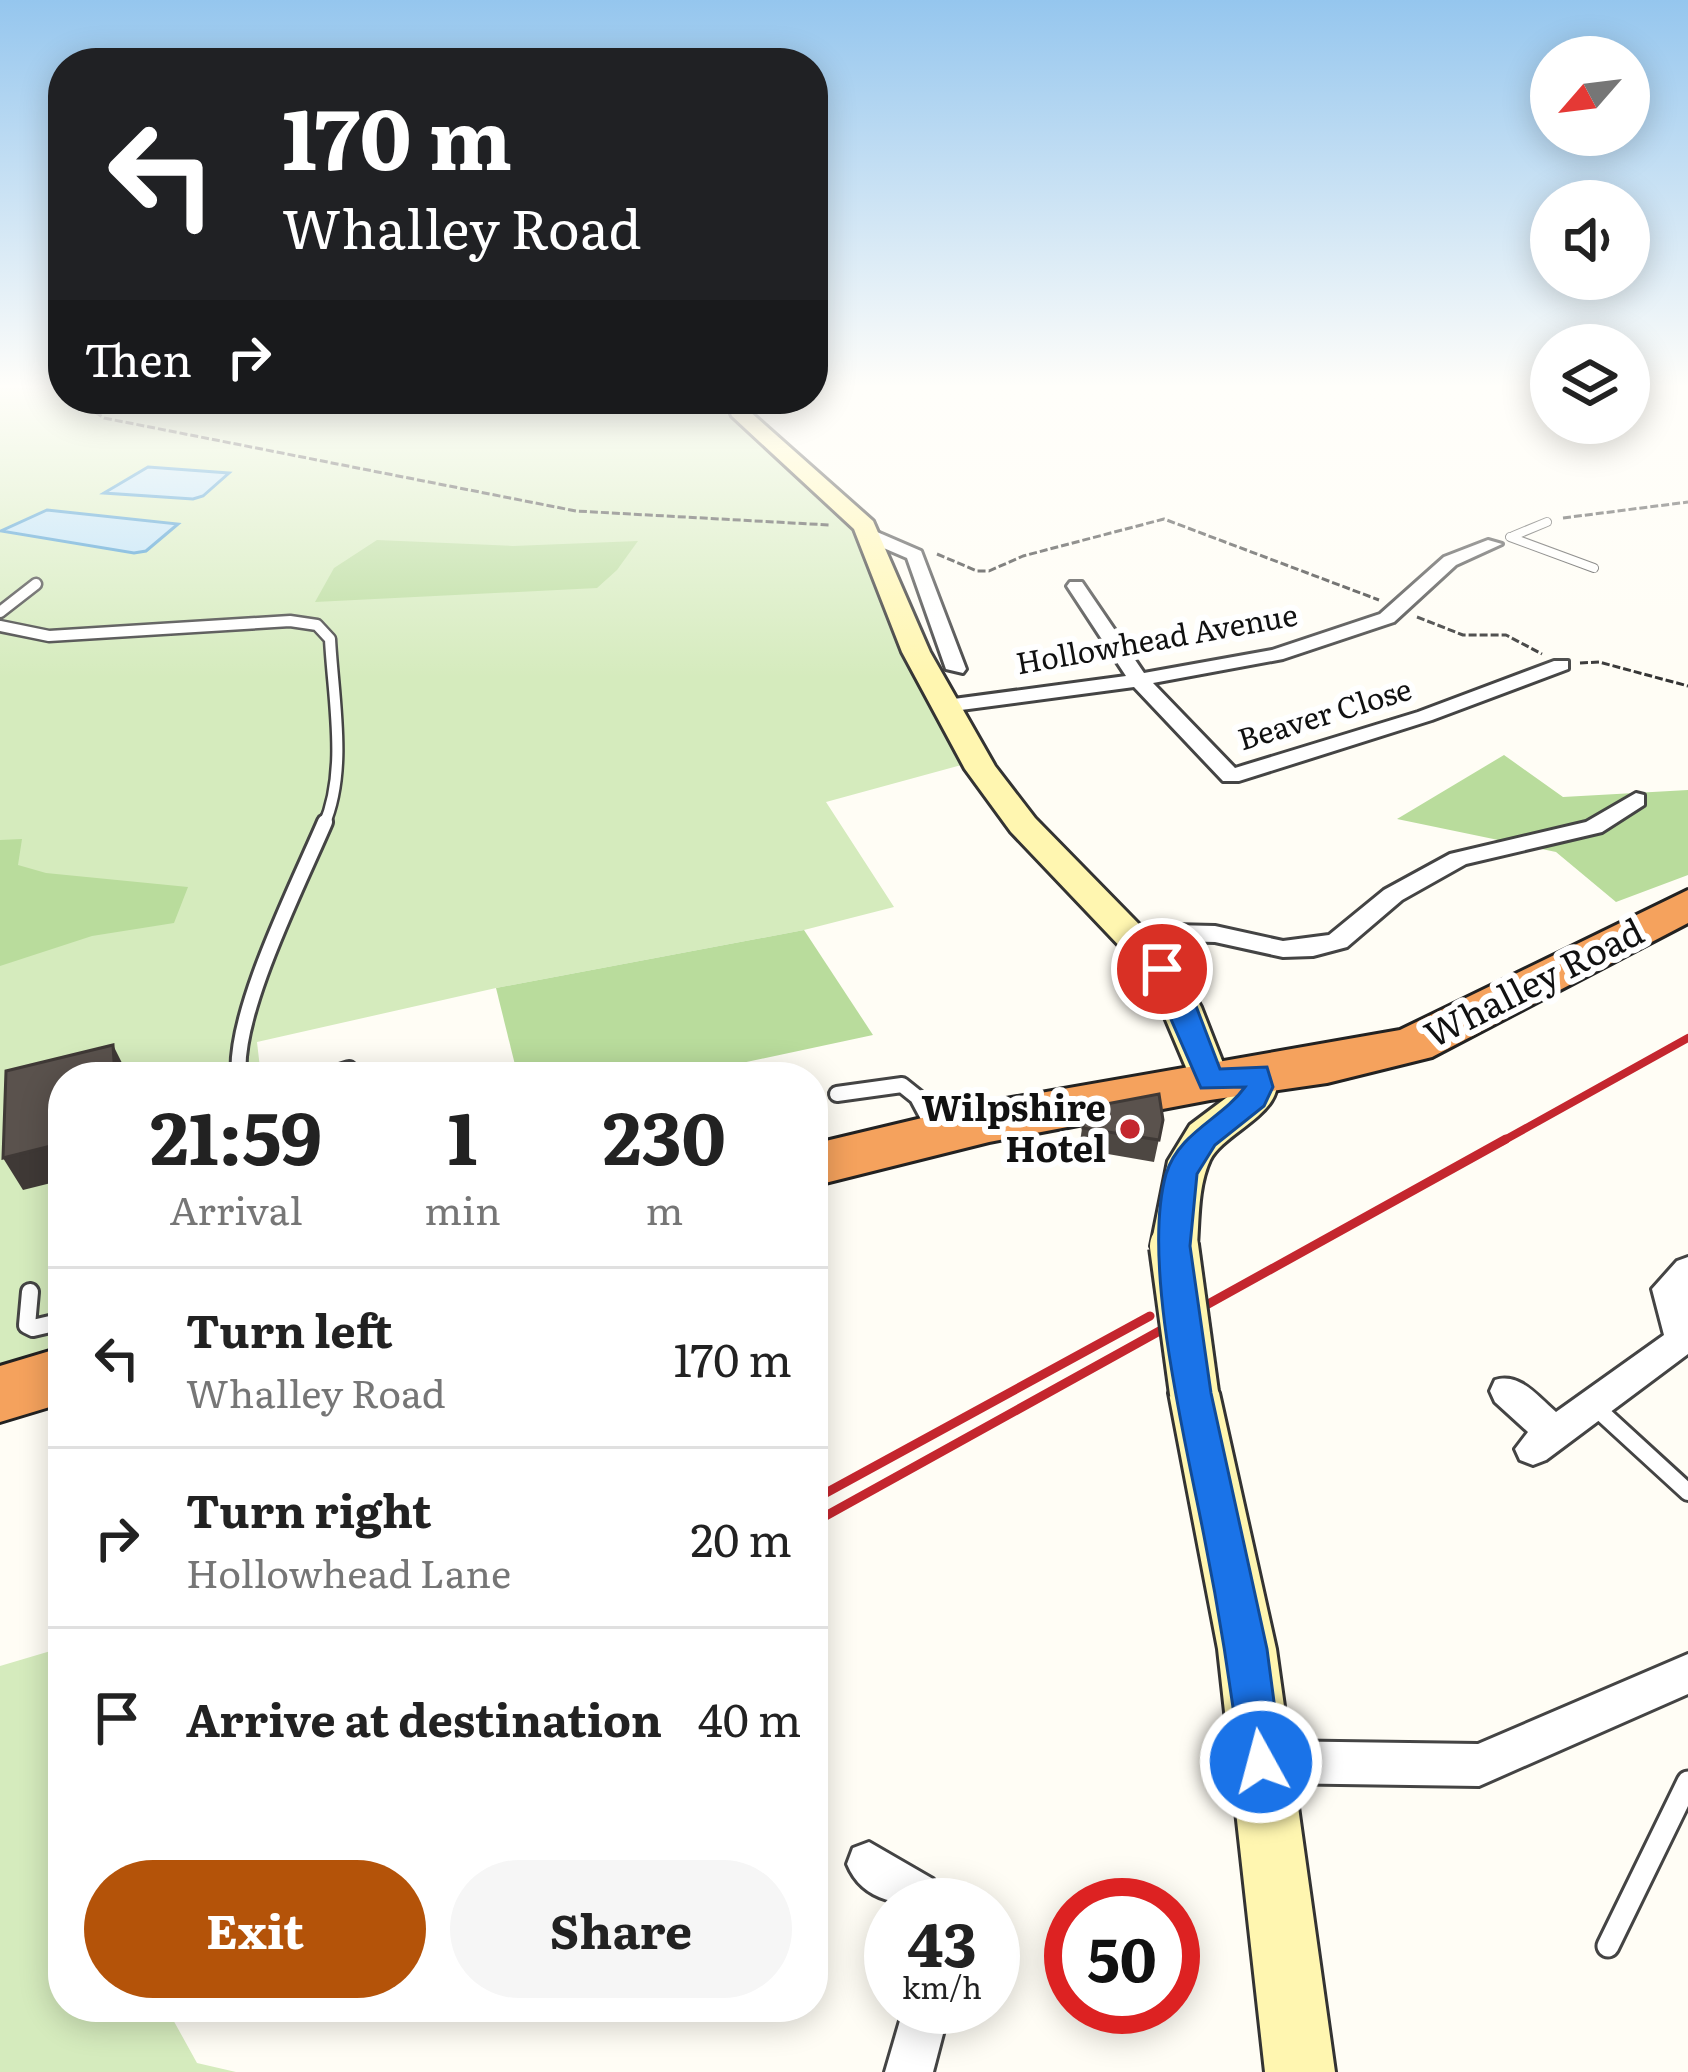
<!DOCTYPE html>
<html lang="en">
<head>
<meta charset="utf-8">
<style>
	body { margin:0; font-family:Literata,serif; background:#f6f6f6; color:#222; height:100vh; display:flex; flex-direction:column; font-size:45px; white-space:nowrap }
	* { box-sizing:border-box; margin:0 }
	p { font-size:39px; color:#767676 }
	.icon { flex:none; width:66px; height:66px; fill:none; stroke:currentColor; stroke-width:2; stroke-linecap:round; stroke-linejoin:round }
	.map { position:relative; flex:1; overflow:hidden }
	.details { position:absolute; left:48px; top:1062px; width:780px; height:960px; display:flex; flex-direction:column; background:#fff; border-radius:48px; box-shadow:0 6px 30px #0003 }
	.details>* { flex:none }
	.hud { position:absolute; left:48px; top:48px; width:780px; height:366px; border-radius:48px; box-shadow:0 6px 30px #0003; background:#202124; color:#fff; overflow:hidden }
	.needle { width:78px; rotate:242deg }
	.tools { position:absolute; left:1530px; top:36px; display:grid; gap:24px }
	.tools a { display:grid; place-items:center; width:120px; height:120px; border-radius:50%; background:#fff; box-shadow:0 6px 30px #0003; font-size:60px }
	.speed { position:absolute; left:864px; top:1878px; display:flex; gap:24px; font-size:60px; font-weight:700; text-align:center }
	.speed>* { display:grid; place-content:center; width:156px; height:156px; border-radius:50%; background:#fff; box-shadow:0 6px 30px #0003; line-height:1 }
	.speed small { font-size:30px; font-weight:400 }
	.speed .limit { border:18px solid #d22; background:#fff; color:#111 }
	.pin { position:absolute; display:grid; place-items:center; width:102px; height:102px; color:#fff; margin:-51px; border:6px solid #fff; border-radius:50%; box-shadow:0 3px 12px #0007 }
	.me { position:absolute; width:132px; margin:-66px; rotate:353deg; stroke-linejoin:round; filter:drop-shadow(0 0 9px #0008) }
	.turn { display:flex; align-items:center; gap:42px; height:252px; padding:0 36px; font-size:54px }
	.turn .icon { width:156px; height:156px; stroke-width:2.5 }
	.turn b { display:block; font-size:84px; line-height:102px }
	.then { display:flex; align-items:center; height:114px; padding:0 36px; background:#0003; gap:24px; font-size:45px }
	.eta { display:flex; justify-content:space-evenly; align-items:center; height:204px; text-align:center }
	.eta b { font-size:72px; font-weight:700; line-height:84px }
	.action { display:flex; gap:24px; margin-top:auto; padding:24px 36px }
	.action a { flex:1; height:138px; border-radius:72px; background:#b45309; color:#fff; font-size:48px; font-weight:700; line-height:138px; text-align:center }
	.action a+a { background:#f6f6f6; color:#222 }
	ul { padding:0; list-style:none }
	li { display:flex; align-items:center; gap:36px; height:180px; padding:0 36px; border-top:3px solid #e0e0e0 }
	li div { flex:1 }
	li b { display:block; font-size:45px }
	li em { font-style:normal }
	.map>svg:first-child { display:block }
	.green { fill:#d5ebbd }
	.forest { fill:#b9dc9c }
	.water { fill:#b9e0f7; stroke:#3f96cf; stroke-width:3 }
	.lines { fill:none; stroke-linecap:round; stroke-linejoin:round }
	.lane-far4-casing { stroke:#444; stroke-width:10 }
	.lane-far3-casing { stroke:#444; stroke-width:15 }
	.lane-far2-casing { stroke:#444; stroke-width:20 }
	.lane-far1-casing { stroke:#444; stroke-width:22 }
	.lane-casing { stroke:#444; stroke-width:27 }
	.street-casing { stroke:#444; stroke-width:6 }
	.secondary-casing { stroke:#333; stroke-width:6 }
	.highway-casing { stroke:#222; stroke-width:6 }
	.path { stroke:#333; stroke-width:3; stroke-dasharray:8 3; stroke-linecap:butt }
	.lane-far4 { stroke:#fff; stroke-width:8 }
	.lane-far3 { stroke:#fff; stroke-width:10 }
	.lane-far2 { stroke:#fff; stroke-width:14 }
	.lane-far1 { stroke:#fff; stroke-width:16 }
	.lane { stroke:#fff; stroke-width:21 }
	.street { fill:#fff; fill-rule:evenodd }
	.secondary { fill:#fff6b0; fill-rule:evenodd }
	.highway { fill:#f5a25d; fill-rule:evenodd }
	.rail-far1 { stroke:#c4262e; stroke-width:8 }
	.rail { stroke:#c4262e; stroke-width:9 }
	.secondary-bridge-casing { stroke:#333; stroke-width:54; stroke-linecap:butt }
	.secondary-bridge { stroke:#fff6b0; stroke-width:48 }
	.wall { fill:#4d4742 }
	.shaded-wall { fill:#3f3936 }
	.building { fill:#5a524d; stroke:#3f3936; stroke-width:3 }
	.route { fill:#1a73e8; stroke:#114b97; stroke-width:3 }
	.poi-dot { fill:#c4262e; stroke:#fff; stroke-width:4.5 }
	.labels { text-anchor:middle; stroke-width:12; stroke-linejoin:round; paint-order:stroke }
	.far-street-label { font-size:30px; fill:#111; stroke:#fff }
	.street-label { font-size:36px; fill:#111; stroke:#fff }
	.poi-label { font-size:36px; font-weight:bold; fill:#111; stroke:#fff; text-anchor:end }
</style>
</head>
<body>
<div class="map">
<svg width="1688" height="2072" viewBox="0 0 1688 2072">
	<rect width="100%" height="100%" fill="#fffdf5"/>
	<g class="green">
		<path d="M0,387H63V399H735L851,509L976,761L826,802L894,907L804,930L496,988L257,1042L261,1077H63V1375L0,1394Z"/>
		<path d="M54,1650L55,1737L63,1735V2007H166L197,2063L236,2072H0V1666Z"/>
	</g>
	<g class="forest">
		<path d="M377,540L513,546L638,541L617,570L597,588L315,602L334,568Z"/>
		<path d="M1504,755L1563,797L1688,790V875L1616,902L1556,852L1397,819Z"/>
		<path d="M22,839L18,865L46,873L188,887L174,923L92,936L0,966V840Z"/>
		<path d="M804,930L873,1035L676,1077H518L496,988Z"/>
	</g>
	<g class="water">
		<path d="M148,467L229,473L203,496L193,499L104,493Z"/>
		<path d="M47,510L178,524L146,551L134,553L1,531Z"/>
	</g>
	<g class="lines">
		<g class="lane-far4-casing">
			<g id="lane-far4">
				<path d="M1513,536L1547,522"/>
				<path d="M1510,537L1594,568"/>
			</g>
		</g>
		<g class="lane-far3-casing">
			<g id="lane-far3">
				<path d="M0,612L36,584"/>
				<path d="M0,626L49,636L290,621L317,625L330,639C333,698 348,770 324,825"/>
			</g>
		</g>
		<g class="lane-far2-casing">
			<g id="lane-far2">
				<path d="M239,1077C232,1015 299,883 325,822"/>
				<path d="M324,1077L349,1069"/>
				<path d="M837,1094L902,1085L917,1097L934,1129"/>
			</g>
		</g>
		<g class="lane-far1-casing">
			<g id="lane-far1">
				<path d="M30,1292L27,1325L33,1328L63,1321"/>
				<path d="M1593,1405L1688,1492"/>
			</g>
		</g>
		<g class="lane-casing">
			<path id="lane" d="M1608,1946L1688,1782"/>
		</g>
		<g class="street-casing">
			<g id="street">
				<path d="M865,532H877L921,551L966,669L963,673L946,669L907,558L865,540Z"/>
				<path d="M1488,540L1502,544L1456,565L1394,622L1283,659L1153,683L1235,768L1418,712L1554,661H1568V669L1432,720L1239,781H1223L1134,687L946,712L936,706L946,700L1126,676L1067,586L1070,582H1082L1144,673L1272,650L1380,614L1444,557Z"/>
				<path d="M1636,793L1644,795V805L1602,832L1466,864L1402,900L1347,947L1313,956L1283,957L1215,942L1172,941L1140,949L1127,941L1131,935L1172,925L1215,926L1283,941L1329,935L1384,890L1450,854L1586,822Z"/>
				<path d="M1688,1257V1354L1546,1460L1533,1465L1520,1460L1515,1449L1528,1432L1495,1402L1490,1391L1495,1380C1520,1372 1538,1397 1556,1412L1664,1335L1652,1289L1677,1261Z"/>
				<path d="M1688,1654V1694L1479,1786L1261,1783L1246,1777L1240,1762L1246,1747L1261,1741L1478,1744Z"/>
				<path d="M869,1842L933,1879L946,1905C907,1905 864,1906 847,1864L853,1848Z"/>
				<path d="M904,2007H950L933,2072H885Z"/>
			</g>
		</g>
		<g class="secondary-casing">
			<g id="secondary">
				<path d="M725,399H745L748,410L873,521L930,652L995,766L1035,818L1175,961L1201,1007L1230,1081L1224,1091L1210,1095L1196,1091L1147,975L1011,832L965,769L902,652L854,529L732,416Z"/>
				<path d="M1257,1060L1271,1064C1298,1109 1226,1129 1210,1160C1198,1186 1199,1218 1197,1246L1190,1259L1174,1264L1158,1259L1151,1246L1168,1161L1190,1125L1234,1092L1243,1064Z"/>
				<path d="M1194,1371L1212,1378L1219,1393L1276,1649L1335,2072H1265L1218,1649L1169,1393L1176,1378Z"/>
			</g>
		</g>
		<g class="highway-casing">
			<g id="highway">
				<path d="M1688,890V923L1432,1057L1327,1083L1210,1100L989,1142L813,1186V1144L989,1102L1400,1030Z"/>
				<path d="M63,1347V1403L0,1422V1366Z"/>
			</g>
		</g>
		<g class="path">
			<path d="M77,399L104,418L576,511L829,525"/>
			<path d="M1563,518L1688,502"/>
			<path d="M937,554L977,571H989L1023,556L1164,519L1379,600"/>
			<path d="M1417,617L1463,635H1506L1542,654"/>
			<path d="M1580,663L1599,662L1688,686"/>
		</g>
		<use href="#lane-far4" class="lane-far4"/>
		<use href="#lane-far3" class="lane-far3"/>
		<use href="#lane-far2" class="lane-far2"/>
		<use href="#lane-far1" class="lane-far1"/>
		<use href="#lane" class="lane"/>
		<use href="#street" class="street"/>
		<use href="#secondary" class="secondary"/>
		<use href="#highway" class="highway"/>
		<path class="rail-far1" d="M1501,1142L1688,1038"/>
		<g class="rail">
			<path d="M813,1500L1150,1316"/>
			<path d="M813,1523L1506,1139"/>
		</g>
		<g class="secondary-bridge-casing">
			<path id="secondary-bridge" d="M1174,1246L1194,1393"/>
		</g>
		<use href="#secondary-bridge" class="secondary-bridge"/>
	</g>
	<path class="wall" d="M1085,1108L1163,1120L1154,1162L1079,1149Z"/>
	<g class="shaded-wall">
		<path d="M113,1045L129,1077H115Z"/>
		<path d="M63,1143V1180L23,1190L3,1158Z"/>
	</g>
	<g class="building">
		<path d="M113,1045L115,1077H63V1143L3,1158L6,1071Z"/>
		<path d="M1159,1094L1163,1120L1159,1140L1083,1128L1085,1108Z"/>
	</g>
	<linearGradient id="sky" x2="0" y2="1"><stop stop-color="#95c6ee"/><stop offset="0.57" stop-color="#fffefa"/><stop offset="1" stop-color="#fffefa" stop-opacity="0"/></linearGradient>
	<rect width="1688" height="678" fill="url(#sky)"/>
	<path class="route" d="M1162,961L1171,963L1196,1006L1220,1069L1267,1067L1273,1087L1264,1106L1215,1145L1197,1174L1190,1246L1211,1393L1267,1649L1282,1762L1276,1777L1261,1783L1246,1777L1240,1762C1231,1686 1219,1611 1204,1536C1186,1443 1141,1263 1166,1174C1179,1132 1222,1119 1245,1087L1201,1088L1149,969Z"/>
	<circle class="poi-dot" cx="1130" cy="1129" r="12"/>
	<g class="labels">
		<g class="far-street-label">
			<text transform="translate(1157 640) rotate(-10)" y="10">Hollowhead Avenue</text>
			<text transform="translate(1325 715) rotate(-17)" y="10">Beaver Close</text>
		</g>
		<g class="street-label">
			<text transform="translate(1534 983) rotate(-27)" y="13">Whalley Road</text>
		</g>
		<g class="poi-label">
			<text x="1106" y="1121">Wilpshire<tspan x="1106" dy="41">Hotel</tspan></text>
		</g>
	</g>
</svg>
<div class="tools">
<a><svg class="needle" viewBox="-14 -14 28 28"><path d="M0-13l5 13h-10z" fill="#e53935"/><path d="M0 13l5-13h-10z" fill="#767676"/></svg></a>
<a><svg class="icon" aria-label="sound" viewBox="0 0 24 24"><path d="M4 9h4l5-4v14l-5-4H4zM17 9q2 3 0 6"/></svg></a>
<a><svg class="icon" aria-label="layers" viewBox="0 0 24 24"><path d="M12 4l9 5-9 5-9-5zM3 14l9 5 9-5"/></svg></a>
</div>
<div class="speed"><div>43<small>km/h</small></div><div class="limit">50</div></div>
<div class="pin" style="left:1162px;top:969px;background:#d93025"><svg class="icon" aria-label="arrive" viewBox="0 0 24 24"><path d="M6 21V4h12l-3 4 3 4H6"/></svg></div>
<svg class="me" style="left:1261px;top:1762px" viewBox="-20 -20 40 40"><circle r="17" fill="#1a73e8" stroke="#fff" stroke-width="3"/><path d="M0-11L8 9 0 5-8 9z" fill="#fff"/></svg>
<div class="hud">
<div class="turn"><svg class="icon" aria-label="left" viewBox="0 0 24 24"><path d="M17 20v-9H6M10 6l-5 5 5 5"/></svg><div><b>170 m</b>Whalley Road</div></div>
<div class="then">Then<svg class="icon" aria-label="right" viewBox="0 0 24 24"><path d="M7 20v-9h11M14 6l5 5-5 5"/></svg></div>
</div>
<section class="details">
<div class="eta">
<div><b>21:59</b><p>Arrival</p></div>
<div><b>1</b><p>min</p></div>
<div><b>230</b><p>m</p></div>
</div>
<ul>
<li><svg class="icon" aria-label="left" viewBox="0 0 24 24"><path d="M17 20v-9H6M10 6l-5 5 5 5"/></svg><div><b>Turn left</b><p>Whalley Road</p></div><em>170 m</em></li>
<li><svg class="icon" aria-label="right" viewBox="0 0 24 24"><path d="M7 20v-9h11M14 6l5 5-5 5"/></svg><div><b>Turn right</b><p>Hollowhead Lane</p></div><em>20 m</em></li>
<li><svg class="icon" aria-label="arrive" viewBox="0 0 24 24"><path d="M6 21V4h12l-3 4 3 4H6"/></svg><div><b>Arrive at destination</b></div><em>40 m</em></li>
</ul>
<div class="action"><a>Exit</a><a>Share</a></div>
</section>
</div>
</body>
</html>
